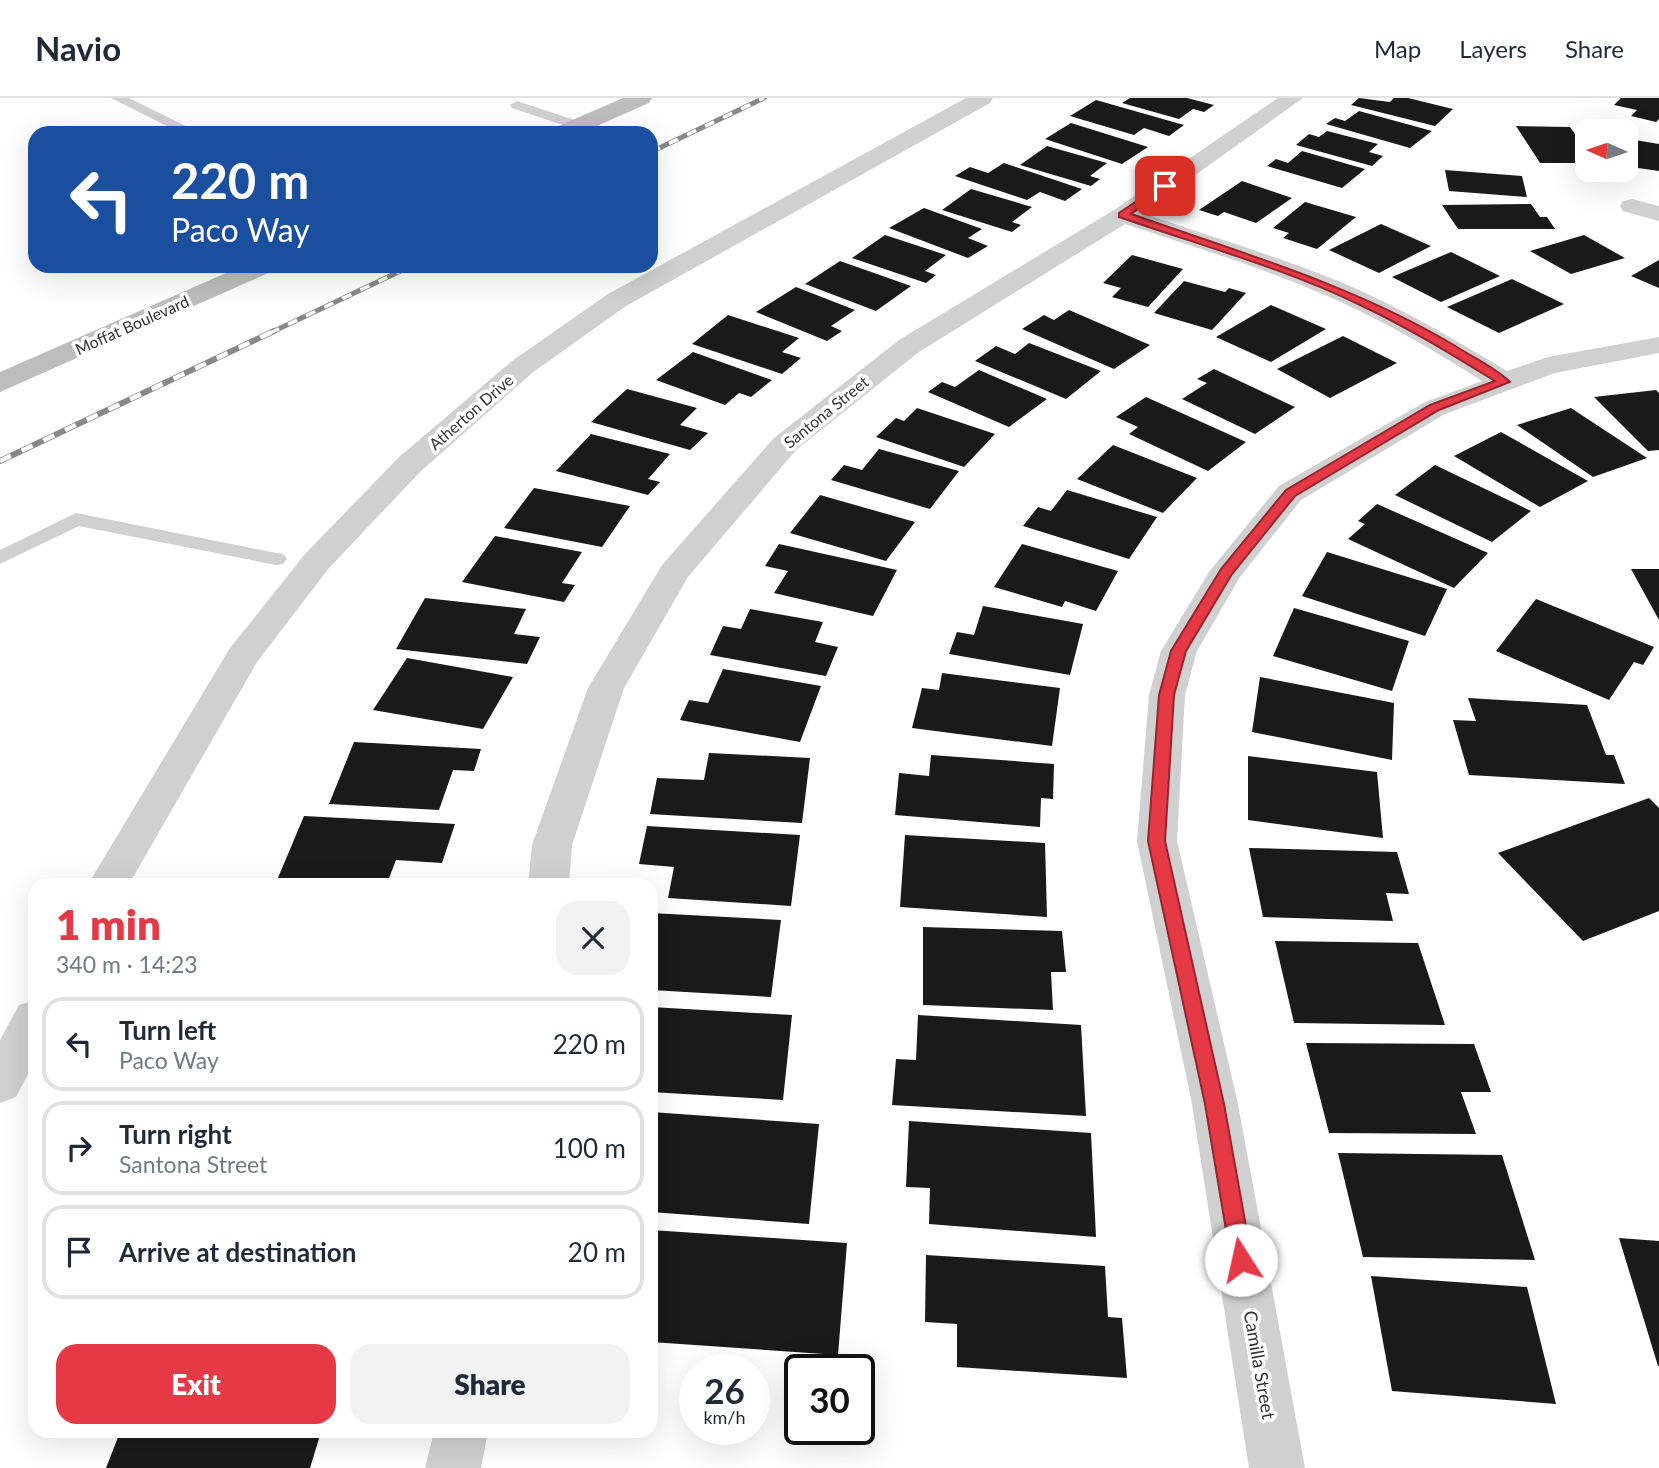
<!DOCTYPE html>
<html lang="en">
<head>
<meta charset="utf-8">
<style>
	body { margin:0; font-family:Lato,sans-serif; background:#f2f2f3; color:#1f2937; height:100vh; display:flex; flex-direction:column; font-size:26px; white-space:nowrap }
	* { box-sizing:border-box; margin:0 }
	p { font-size:23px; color:#747a83 }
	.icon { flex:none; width:38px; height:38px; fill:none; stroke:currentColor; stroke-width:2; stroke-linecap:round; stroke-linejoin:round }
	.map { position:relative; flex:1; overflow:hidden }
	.panel { position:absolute; left:28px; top:780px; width:630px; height:560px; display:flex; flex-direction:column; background:#fff; border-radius:21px; box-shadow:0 7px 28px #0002 }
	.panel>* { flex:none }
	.top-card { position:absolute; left:28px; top:28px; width:630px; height:147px; border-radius:21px; box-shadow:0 7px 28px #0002; background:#1a4fa0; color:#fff; overflow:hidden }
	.needle { width:46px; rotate:273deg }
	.buttons { position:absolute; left:1575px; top:21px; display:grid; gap:14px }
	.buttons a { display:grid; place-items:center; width:63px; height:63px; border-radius:14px; background:#fff; box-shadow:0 7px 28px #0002; font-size:35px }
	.speed { position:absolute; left:679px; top:1256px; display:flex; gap:14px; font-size:35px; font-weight:700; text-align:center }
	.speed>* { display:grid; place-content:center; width:91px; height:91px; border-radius:50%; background:#fff; box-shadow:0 7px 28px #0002; line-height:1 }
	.speed small { font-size:18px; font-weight:400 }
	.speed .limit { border:4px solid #111; border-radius:10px; background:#fff; color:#111 }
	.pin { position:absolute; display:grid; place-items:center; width:60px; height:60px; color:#fff; margin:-30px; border-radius:14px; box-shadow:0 4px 10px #0006 }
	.me { position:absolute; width:77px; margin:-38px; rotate:350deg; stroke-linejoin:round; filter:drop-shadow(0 0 5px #0008) }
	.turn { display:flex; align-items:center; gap:24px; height:147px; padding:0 28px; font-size:32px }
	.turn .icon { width:91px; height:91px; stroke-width:2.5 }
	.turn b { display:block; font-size:49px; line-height:60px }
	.round { display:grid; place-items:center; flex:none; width:74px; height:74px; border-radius:21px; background:#f2f2f3 }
	.summary { display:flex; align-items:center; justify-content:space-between; height:119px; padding:0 28px }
	h1 { font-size:42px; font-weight:800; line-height:52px; color:#e63946 }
	.action { display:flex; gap:14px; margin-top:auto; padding:14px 28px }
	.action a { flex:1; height:80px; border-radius:21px; background:#e63946; color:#fff; font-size:28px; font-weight:800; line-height:80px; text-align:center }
	.action a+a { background:#f2f2f3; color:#1f2937 }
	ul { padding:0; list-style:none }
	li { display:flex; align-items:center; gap:21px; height:94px; margin:0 14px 10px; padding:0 14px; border:4px solid #e0e1e3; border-radius:21px }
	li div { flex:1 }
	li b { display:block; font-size:26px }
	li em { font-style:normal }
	header { display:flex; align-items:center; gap:42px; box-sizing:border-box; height:98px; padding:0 35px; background:#fff; border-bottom:2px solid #e0e1e3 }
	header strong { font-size:33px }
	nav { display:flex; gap:38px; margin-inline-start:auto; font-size:24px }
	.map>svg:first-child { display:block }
	.building { fill:#1a1a1a }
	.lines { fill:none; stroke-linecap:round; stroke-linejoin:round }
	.service { fill:#d0d0d0; fill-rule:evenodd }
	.minor { fill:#d0d0d0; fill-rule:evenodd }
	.tertiary { fill:#d0d0d0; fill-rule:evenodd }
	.secondary { fill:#bdbdbd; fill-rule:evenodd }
	.rail-far1-casing { stroke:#888; stroke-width:5 }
	.rail-casing { stroke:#888; stroke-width:6 }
	.rail-far1 { stroke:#fff; stroke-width:3.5; stroke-dasharray:10; stroke-linecap:butt }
	.rail { stroke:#fff; stroke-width:4.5; stroke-dasharray:12; stroke-linecap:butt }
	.route { fill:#e63946; stroke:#96252e; stroke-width:2 }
	.labels { text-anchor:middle; stroke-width:7; stroke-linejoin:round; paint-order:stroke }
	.far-street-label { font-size:16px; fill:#333; stroke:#fff }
	.street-label { font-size:18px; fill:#333; stroke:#fff }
</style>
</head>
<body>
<header>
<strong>Navio</strong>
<nav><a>Map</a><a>Layers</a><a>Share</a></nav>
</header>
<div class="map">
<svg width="1659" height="1370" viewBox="0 0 1659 1370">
	<rect width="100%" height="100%" fill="#fff"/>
	<g class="building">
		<path d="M1130,0H1187L1214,7L1204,14L1193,11L1179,21L1122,5Z"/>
		<path d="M1359,0L1390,4L1394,0H1408L1453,11L1435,28L1351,7Z"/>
		<path d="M1621,0H1659V21L1656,24L1631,18L1637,12L1614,7Z"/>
		<path d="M1096,2L1184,27L1169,38L1144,30L1134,37L1070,18Z"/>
		<path d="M1359,13L1432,33L1410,50L1326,26L1335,20L1345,23Z"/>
		<path d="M1071,25L1148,49L1122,66L1045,41Z"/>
		<path d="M1516,28L1570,29L1587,53V65H1540Z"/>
		<path d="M1327,33L1378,46L1369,54L1383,58L1372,68L1296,47L1309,36L1319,39Z"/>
		<path d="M1635,42L1659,46V73L1631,69Z"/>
		<path d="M1047,48L1107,65L1090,78L1100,81L1091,88L1020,67Z"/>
		<path d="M1302,53L1365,71L1342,90L1267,68L1276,61L1288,65Z"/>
		<path d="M1004,65L1082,91L1065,103L1040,94L1027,102L955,78L970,69L988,75Z"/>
		<path d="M1445,72L1522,78L1527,99L1449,93Z"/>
		<path d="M1242,83L1292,100L1256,125L1224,114L1218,118L1199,112Z"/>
		<path d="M971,91L1032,109L1012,124L1021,127L1012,134L942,112Z"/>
		<path d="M1305,104L1356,119L1317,151L1283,140L1289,135L1273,130Z"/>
		<path d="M1531,106L1540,119H1547L1555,131H1458L1442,107Z"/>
		<path d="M924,110L982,131L968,140L988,148L968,160L889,130Z"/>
		<path d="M1381,126L1431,148L1379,175L1329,152Z"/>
		<path d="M885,137L946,157L925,173L936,177L926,185L852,160Z"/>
		<path d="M1584,137L1625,160L1571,176L1530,153Z"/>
		<path d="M1451,154L1500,178L1441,204L1392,179Z"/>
		<path d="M1132,157L1183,171L1148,209L1112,199L1121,190L1103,185Z"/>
		<path d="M1659,162V190L1631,178Z"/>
		<path d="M840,163L911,188L876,213L805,186Z"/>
		<path d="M1512,181L1564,206L1499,235L1447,209Z"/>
		<path d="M1184,183L1225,194L1229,190L1246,195L1212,232L1154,215Z"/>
		<path d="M796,189L855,212L831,228L842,233L827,243L756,214Z"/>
		<path d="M1271,207L1326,231L1271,264L1216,239Z"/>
		<path d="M1069,212L1150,247L1114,271L1022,231L1044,217L1054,222Z"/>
		<path d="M728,217L799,240L782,254L801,260L782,276L692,246Z"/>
		<path d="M1343,238L1397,265L1330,300L1277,271Z"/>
		<path d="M1029,245L1101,273L1066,301L975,263L996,248L1015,256Z"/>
		<path d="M693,254L772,282L751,299L739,295L725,307L656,282Z"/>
		<path d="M1214,271L1295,309L1255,336L1182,301L1207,285L1197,281Z"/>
		<path d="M979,272L1047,301L1009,329L928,294L942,284L955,289Z"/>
		<path d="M627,291L697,310L680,327L708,335L690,352L591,324Z"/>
		<path d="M1656,292L1659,295V352L1648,353L1594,299Z"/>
		<path d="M1146,299L1246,344L1208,373L1129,336L1138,329L1116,319Z"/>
		<path d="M917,310L995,336L964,369L876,339L896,320L904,323Z"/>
		<path d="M1571,310L1647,360L1593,379L1517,327Z"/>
		<path d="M1501,334L1588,383L1540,409L1454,358Z"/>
		<path d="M591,336L670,356L648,381L660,384L648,397L556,373Z"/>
		<path d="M1113,347L1197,380L1163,415L1077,381Z"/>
		<path d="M879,351L959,373L930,411L831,382L844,367L862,372Z"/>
		<path d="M1435,367L1531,413L1492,444L1395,397Z"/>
		<path d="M534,390L630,408L602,449L504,430Z"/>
		<path d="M1067,392L1157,419L1129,461L1023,428L1038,409L1051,413Z"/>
		<path d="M820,397L915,424L886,463L790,435Z"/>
		<path d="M1377,406L1488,455L1454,490L1348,441L1365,426L1358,423Z"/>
		<path d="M495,438L582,454L562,485L575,487L564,504L462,484Z"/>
		<path d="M779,446L897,472L873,518L774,495L788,473L765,468Z"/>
		<path d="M1022,446L1118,473L1096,513L1065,503L1062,509L994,489Z"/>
		<path d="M1327,454L1447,491L1425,538L1302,498Z"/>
		<path d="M1631,471H1659V522Z"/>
		<path d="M425,500L526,511L514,536L540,539L527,566L396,551Z"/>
		<path d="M1536,501L1654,549L1643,567L1634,564L1609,602L1496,553Z"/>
		<path d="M983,508L1083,526L1070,577L949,556L957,534L974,537Z"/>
		<path d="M1294,510L1409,543L1392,593L1273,558Z"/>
		<path d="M750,511L823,524L815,544L838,549L826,578L710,557L723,528L741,531Z"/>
		<path d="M407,560L513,579L483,631L373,612Z"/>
		<path d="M723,571L821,588L800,644L680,622L689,602L708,605Z"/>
		<path d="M942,575L1060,590L1052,648L912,630L922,590L939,592Z"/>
		<path d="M1260,579L1394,605L1392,662L1252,634Z"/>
		<path d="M1468,600L1587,607L1606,657H1614L1625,686L1469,677L1453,622L1476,623Z"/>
		<path d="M354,644L481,651L474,673L453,672L439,712L329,706Z"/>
		<path d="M709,655L810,660L802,725L650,716L657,680L704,682Z"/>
		<path d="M931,657L1054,666L1053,701L1041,700L1040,729L895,717L899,675L929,678Z"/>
		<path d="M1248,658L1377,674L1383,740L1248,722Z"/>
		<path d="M1649,700L1659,710V813L1583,843L1498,755Z"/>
		<path d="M304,718L455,726L442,765L396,762L386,788L275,787Z"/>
		<path d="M647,728L800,737L791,808L668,800L674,769L639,766Z"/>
		<path d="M905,737L1045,745L1047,819L900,809Z"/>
		<path d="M1249,750L1397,754L1409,796L1386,795L1393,823L1263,819Z"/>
		<path d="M651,815L781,822L771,899L651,892V862L655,842H651Z"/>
		<path d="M923,829L1062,833L1066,874H1051L1053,912L923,907Z"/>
		<path d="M1275,843L1418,845L1445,927L1294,925Z"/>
		<path d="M651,909L792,917L783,1002L651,994L656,960H651Z"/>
		<path d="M918,917L1081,927L1086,1018L892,1007L896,961L916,962Z"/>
		<path d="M1306,945L1474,946L1491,994H1461L1476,1036L1329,1035Z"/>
		<path d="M651,1014L819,1026L809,1126L651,1114L654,1050L651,1049Z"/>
		<path d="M909,1023L1091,1035L1096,1139L929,1126L930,1090L906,1089Z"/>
		<path d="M1338,1055L1502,1057L1535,1162L1363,1159Z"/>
		<path d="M651,1132L847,1145L838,1257L651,1244L654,1192H651Z"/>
		<path d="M1619,1140L1659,1143V1268H1658Z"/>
		<path d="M926,1157L1105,1168L1108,1219L1122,1220L1127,1280L957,1269V1226L925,1224Z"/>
		<path d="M1371,1178L1527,1189L1556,1306L1392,1293Z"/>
		<path d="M120,1334H321L310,1370H106Z"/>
	</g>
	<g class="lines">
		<g class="service">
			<path d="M111,0H129L200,35H181Z"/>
			<path d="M517,3L583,25L585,28L578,32L512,10L510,7Z"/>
			<path d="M76,415L276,455L283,456L287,461L283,466L276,467L79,428L0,466V452Z"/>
		</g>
		<g class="minor">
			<path d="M1278,0H1303L1142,115C1209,138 1277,158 1343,185C1400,209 1454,241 1507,273L1548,259L1659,239V255L1555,275L1445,316L1301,402L1240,479L1197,553L1185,597L1177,743L1238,1006L1305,1370H1249L1192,1006L1137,743L1149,597L1161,553L1209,474L1279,388L1425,304L1482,283C1432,251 1381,221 1327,198C1262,169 1193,149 1125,126L919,254L796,352L688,479L624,590L572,747L569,788H528L532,747L588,590L662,467L774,340L899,242L1114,112Z"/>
			<path d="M1632,101L1659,108V123L1623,113L1620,108L1623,103Z"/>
			<path d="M434,1334H488L481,1370H425Z"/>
		</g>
		<g class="tertiary">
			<path d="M966,0H993L990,5L626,208L532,275L421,373L329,470L257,564L128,788H87L230,550L305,456L399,359L512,263L608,196Z"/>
			<path d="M35,902V963L16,999L0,1005V942L19,907Z"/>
		</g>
		<g class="secondary">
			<path d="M623,0H652L649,5L581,35H551L554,30Z"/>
			<path d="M242,168H277L273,173L0,294V274Z"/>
		</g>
		<g class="rail-far1-casing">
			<g id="rail-far1">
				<path d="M651,54L764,0"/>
				<path d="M270,235L411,168"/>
			</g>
		</g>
		<g class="rail-casing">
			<path id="rail" d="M0,363L274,233"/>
		</g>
		<use href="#rail-far1" class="rail-far1"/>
		<use href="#rail" class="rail"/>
	</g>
	<path class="route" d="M1162,86L1170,88L1131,116C1242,155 1356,188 1457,249C1474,260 1496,270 1510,284L1439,312L1295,398L1232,476L1186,553L1174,597L1165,743L1224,1006L1252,1162L1249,1169L1241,1172L1234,1169L1231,1162L1205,1006L1148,743L1159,597L1171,553L1221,471L1286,392L1430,307L1495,283C1451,256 1407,229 1360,207C1284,170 1199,147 1119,119V115Z"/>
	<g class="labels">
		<g class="far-street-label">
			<text transform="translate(132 227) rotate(-24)" y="6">Moffat Boulevard</text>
			<text transform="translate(471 314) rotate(-41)" y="6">Atherton Drive</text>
			<text transform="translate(826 314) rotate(-39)" y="6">Santona Street</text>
		</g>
		<g class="street-label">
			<text transform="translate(1259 1267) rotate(80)" y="6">Camilla Street</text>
		</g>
	</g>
</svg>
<div class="buttons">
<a><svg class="needle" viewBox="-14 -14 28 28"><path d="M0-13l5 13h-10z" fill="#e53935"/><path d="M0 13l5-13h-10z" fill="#747a83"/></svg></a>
</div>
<div class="speed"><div>26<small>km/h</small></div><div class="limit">30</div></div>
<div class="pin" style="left:1165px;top:88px;background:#d93025"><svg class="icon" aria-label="arrive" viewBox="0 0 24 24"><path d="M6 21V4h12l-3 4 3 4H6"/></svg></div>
<svg class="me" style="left:1241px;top:1162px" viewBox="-20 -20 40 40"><circle r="19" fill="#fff"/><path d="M0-13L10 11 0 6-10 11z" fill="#e63946"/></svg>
<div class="top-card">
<div class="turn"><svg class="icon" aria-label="left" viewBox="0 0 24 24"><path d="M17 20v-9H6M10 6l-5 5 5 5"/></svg><div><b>220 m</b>Paco Way</div></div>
</div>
<section class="panel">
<div class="summary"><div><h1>1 min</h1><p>340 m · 14:23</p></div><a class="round"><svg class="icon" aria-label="close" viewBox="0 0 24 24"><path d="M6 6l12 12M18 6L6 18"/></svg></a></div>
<ul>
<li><svg class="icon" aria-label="left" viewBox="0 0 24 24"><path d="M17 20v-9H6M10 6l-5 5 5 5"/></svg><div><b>Turn left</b><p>Paco Way</p></div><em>220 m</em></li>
<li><svg class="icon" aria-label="right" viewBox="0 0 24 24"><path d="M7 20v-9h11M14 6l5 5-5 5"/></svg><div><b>Turn right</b><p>Santona Street</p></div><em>100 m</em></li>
<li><svg class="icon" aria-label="arrive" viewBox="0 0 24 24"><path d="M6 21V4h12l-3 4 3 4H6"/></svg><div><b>Arrive at destination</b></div><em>20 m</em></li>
</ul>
<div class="action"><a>Exit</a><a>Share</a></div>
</section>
</div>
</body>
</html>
